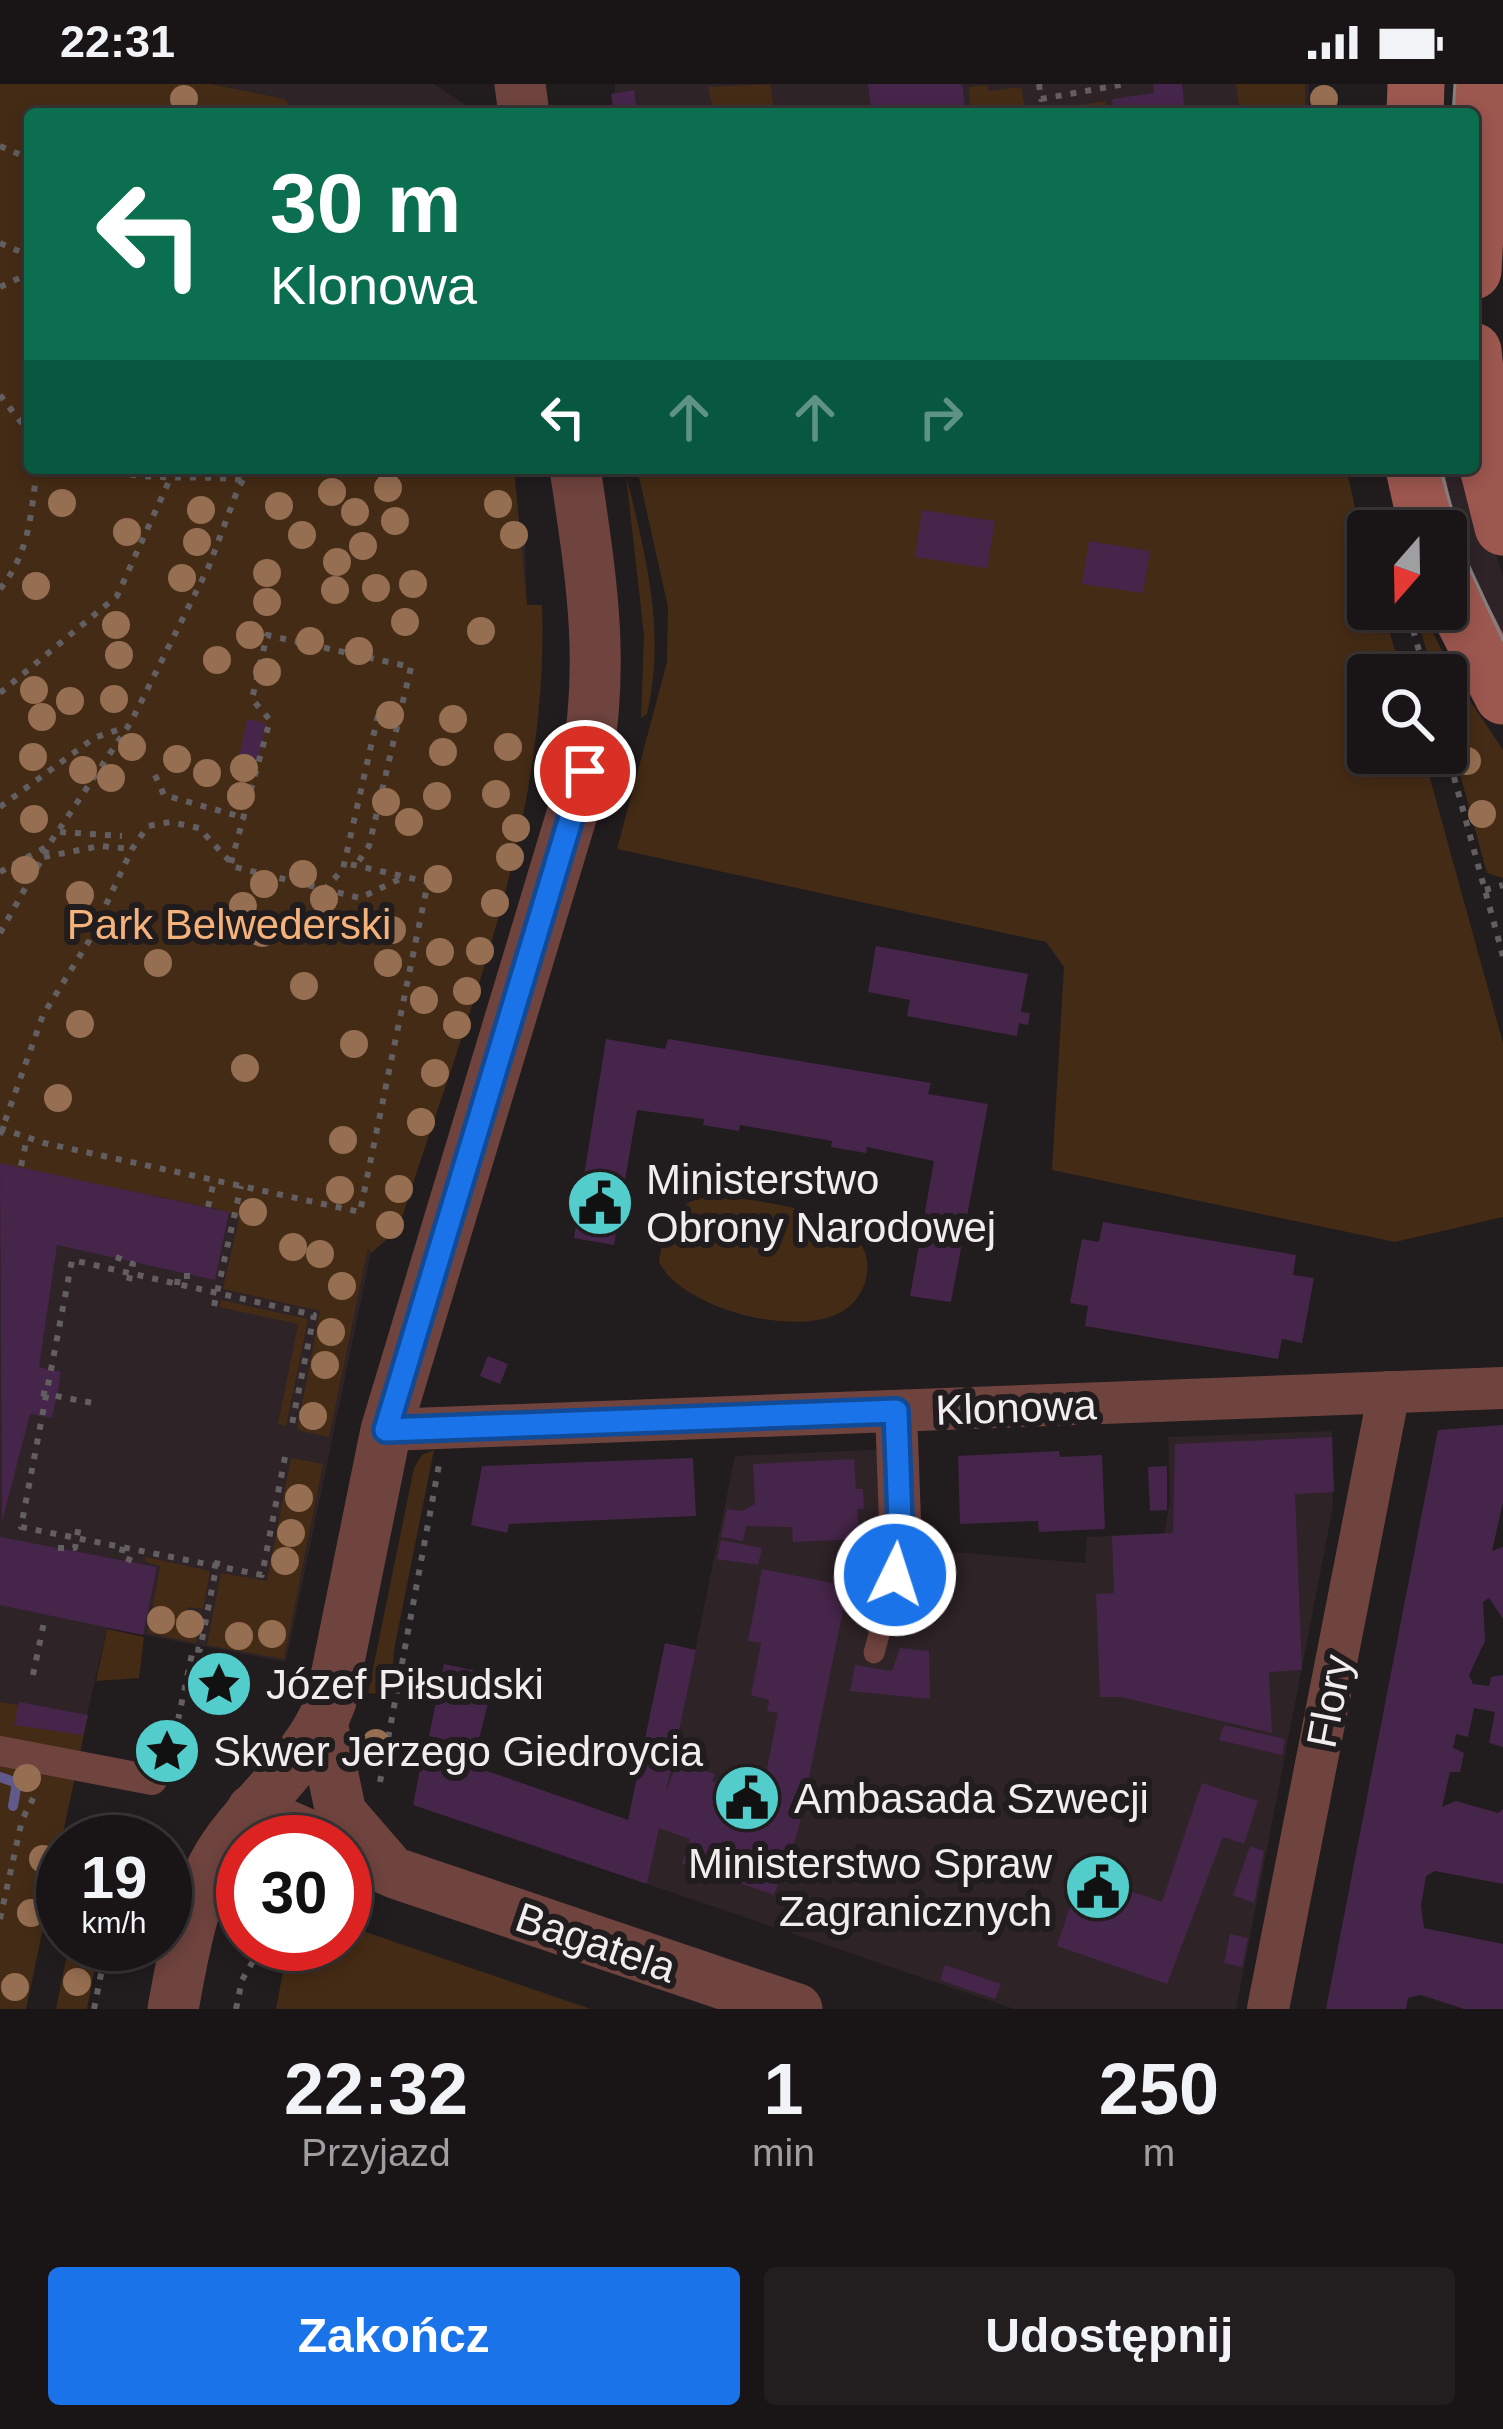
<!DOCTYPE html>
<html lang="pl">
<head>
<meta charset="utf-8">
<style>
	body { margin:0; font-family:Helvetica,sans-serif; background:#221e1f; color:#f1f3f6; height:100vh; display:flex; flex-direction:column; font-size:45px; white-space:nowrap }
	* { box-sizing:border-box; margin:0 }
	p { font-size:39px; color:#9f9fa1 }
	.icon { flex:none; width:66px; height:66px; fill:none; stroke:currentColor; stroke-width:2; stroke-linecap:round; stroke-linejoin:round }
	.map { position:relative; height:1925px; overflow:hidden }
	.sheet { display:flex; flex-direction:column; background:#191516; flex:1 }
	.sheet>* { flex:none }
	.hud { position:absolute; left:24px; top:24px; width:1455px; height:366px; border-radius:12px; box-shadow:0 6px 18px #0003,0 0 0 3px #373435; background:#0b6e4f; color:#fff; overflow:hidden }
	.needle { width:78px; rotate:200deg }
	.controls { position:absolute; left:1347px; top:426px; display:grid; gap:24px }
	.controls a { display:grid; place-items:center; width:120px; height:120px; border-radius:12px; background:#191516; box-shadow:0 6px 18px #0003,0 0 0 3px #373435; font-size:60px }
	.speed { position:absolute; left:36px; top:1731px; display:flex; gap:24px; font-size:60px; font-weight:700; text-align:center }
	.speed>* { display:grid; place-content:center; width:156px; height:156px; border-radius:50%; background:#191516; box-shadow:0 6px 18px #0003,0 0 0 3px #373435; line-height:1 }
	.speed small { font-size:30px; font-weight:400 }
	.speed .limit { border:18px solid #d22; background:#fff; color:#111 }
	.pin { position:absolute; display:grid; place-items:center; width:102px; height:102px; color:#fff; margin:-51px; border:6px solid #fff; border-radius:50%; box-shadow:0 3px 12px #0007 }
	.me { position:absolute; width:132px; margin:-66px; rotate:4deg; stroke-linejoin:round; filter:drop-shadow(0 0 9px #0008) }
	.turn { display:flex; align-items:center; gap:42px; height:252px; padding:0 48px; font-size:54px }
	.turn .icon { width:156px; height:156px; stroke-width:2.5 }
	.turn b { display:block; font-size:84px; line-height:102px }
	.lanes { display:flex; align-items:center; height:114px; padding:0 48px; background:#0003; justify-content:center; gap:60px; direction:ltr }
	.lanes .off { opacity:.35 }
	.eta { display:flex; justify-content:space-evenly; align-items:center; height:204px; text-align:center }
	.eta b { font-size:72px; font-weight:800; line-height:84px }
	.button { display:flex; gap:24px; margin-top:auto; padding:24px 48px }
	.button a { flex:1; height:138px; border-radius:12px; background:#1a73e8; color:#fff; font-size:48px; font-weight:800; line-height:138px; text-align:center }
	.button a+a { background:#221e1f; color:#f1f3f6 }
	.status { display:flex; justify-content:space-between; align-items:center; height:84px; padding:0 60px; background:#191516; direction:ltr }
	.status svg { height:33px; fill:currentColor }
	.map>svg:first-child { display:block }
	.built { fill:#2e2327 }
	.green { fill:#442b15 }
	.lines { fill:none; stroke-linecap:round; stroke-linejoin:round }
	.stream { stroke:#615989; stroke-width:10 }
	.building { fill:#46254a }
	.path { stroke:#635f60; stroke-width:6; stroke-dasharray:6 9; stroke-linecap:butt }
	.service { stroke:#6f433e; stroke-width:21 }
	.pedestrian { stroke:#6f433e; stroke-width:30 }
	.minor { stroke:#6f433e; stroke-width:42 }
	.tertiary { stroke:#6f433e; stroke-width:51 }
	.secondary { stroke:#9c574f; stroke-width:57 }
	.tram { stroke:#848081; stroke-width:3 }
	.tree { fill:#966e51 }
	.route-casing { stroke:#114b97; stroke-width:30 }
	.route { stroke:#1a73e8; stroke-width:21 }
	.labels { text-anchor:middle; stroke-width:12; stroke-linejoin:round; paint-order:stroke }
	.park-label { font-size:42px; fill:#f6b27b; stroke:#211c1d }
	.poi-label { font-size:42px; fill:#f1edef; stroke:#211c1d; text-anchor:start }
	.street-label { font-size:42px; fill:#f1edef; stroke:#211c1d }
</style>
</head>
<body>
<div class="status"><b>22:31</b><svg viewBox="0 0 49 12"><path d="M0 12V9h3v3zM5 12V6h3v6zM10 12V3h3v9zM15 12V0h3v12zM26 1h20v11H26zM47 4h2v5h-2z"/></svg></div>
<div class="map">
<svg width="1503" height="1925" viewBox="0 0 1503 1925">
	<rect width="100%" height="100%" fill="#211c1d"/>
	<g class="built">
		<path d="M211,0H434L464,20V30H297L285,15Z"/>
		<path d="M615,0H1309V30H614Z"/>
		<path d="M1426,384H1469L1503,492V583L1451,484Z"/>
		<path d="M525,457L528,573L372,1164L286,1578L107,1544L87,1631L0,1618V717Z"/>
		<path d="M1332,1347L1333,1423L1236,1925H1014L647,1800L735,1372L913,1364L917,1465L1085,1479L1087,1453L1164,1449L1170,1417L1168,1353Z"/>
	</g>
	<g class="green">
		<path d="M0,0H211L285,15L297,30H30V384H514L527,521H542C550,738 462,943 398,1146L371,1169L368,1164L329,1353L297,1346L320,1227L223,1205L239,1134L218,1125L0,1080Z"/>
		<path d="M770,0L775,30H714L708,3Z"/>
		<path d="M1236,0H1305L1306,30H1240Z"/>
		<path d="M987,1L989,7L1021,3L1026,29L1106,17L1107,30H970L969,3Z"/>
		<path d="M637,384H1346L1368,479V525H1383L1402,591H1368V669H1423L1503,959V1133L1395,1158L1052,1086L1064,883L1046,858L617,765L667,578L668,523Z"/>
		<path d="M626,391C646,473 666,546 647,630L641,634L644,552Z"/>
		<path d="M1415,525H1421L1457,597L1503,666V794L1487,789L1446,639V591H1433Z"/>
		<path d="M716,1112C756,1116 877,1127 867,1189C865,1205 856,1219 843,1227C798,1255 682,1225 659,1178C665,1139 673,1115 716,1112Z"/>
		<path d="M221,1216L308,1235L286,1342L278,1340L298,1240L219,1223Z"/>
		<path d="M434,1366L394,1566L391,1612L368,1609L414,1384L422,1371Z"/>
		<path d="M291,1374L323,1380L284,1575L207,1561L221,1489L267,1497Z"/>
		<path d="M146,1473L210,1487L203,1525L188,1523L187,1531L200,1534L196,1559L148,1549L160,1482L145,1478Z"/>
		<path d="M107,1545L144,1553L139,1594L96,1597Z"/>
		<path d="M0,1618L88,1631L26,1925H0Z"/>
		<path d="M345,1841L591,1925H276L288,1860H345Z"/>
		<path d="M69,1860H99L87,1925H56Z"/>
	</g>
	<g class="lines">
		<path class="stream" d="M0,1693L17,1699L13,1722"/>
	</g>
	<g class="building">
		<path d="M868,0H962L966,30H872Z"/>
		<path d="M1153,0H1182L1185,30H1114L1112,15L1154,9Z"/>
		<path d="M634,6L637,28L614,30L611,10Z"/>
		<path d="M922,426L995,437L987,484L915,473Z"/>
		<path d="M1089,457L1150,467L1143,509L1082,500Z"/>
		<path d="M247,635L266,639L258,677L239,673Z"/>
		<path d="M876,862L1028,890L1021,928L1030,929L1028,941L1019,939L1017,952L907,932L910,916L868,908Z"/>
		<path d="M606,955L665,965L668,955L931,999L928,1010L988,1020L951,1218L910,1212L934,1077L867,1063L866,1069L831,1063L832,1057L740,1041L739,1047L703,1041L704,1035L637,1026L614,1161L574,1154Z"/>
		<path d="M0,1079L229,1128L215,1196L57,1161L39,1283L61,1288L59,1301L52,1334L30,1330L2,1438Z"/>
		<path d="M1103,1138L1296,1171L1293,1191L1314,1194L1302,1259L1282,1255L1278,1275L1085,1242L1088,1222L1070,1219L1077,1181L1082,1155L1099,1158Z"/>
		<path d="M488,1272L508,1280L500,1300L480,1292Z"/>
		<path d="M1503,1341V1418L1492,1467L1503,1463V1535L1489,1514L1483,1518L1485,1557L1469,1591L1473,1600L1489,1602L1491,1593L1503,1591V1663L1489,1659L1495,1628L1474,1624L1468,1653L1456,1650L1453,1664L1464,1669L1460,1688H1450L1442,1723L1456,1717L1498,1729L1503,1725V1800L1435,1787L1426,1792L1421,1822L1424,1844L1503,1860V1925H1464L1421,1911L1408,1914L1406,1925H1326L1438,1346Z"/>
		<path d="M1332,1353L1334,1408L1295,1410L1302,1586L1269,1588L1272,1649L1121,1613H1100L1096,1510L1114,1509L1112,1452L1173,1449L1175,1360Z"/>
		<path d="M1059,1367L1060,1373L1102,1371L1105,1445L1039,1448L1038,1437L960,1440L958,1372Z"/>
		<path d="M693,1374L696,1432L509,1440L507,1449L471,1441L482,1382Z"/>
		<path d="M854,1375L856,1405H863L864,1425H857L859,1455L793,1458L792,1443L746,1442L743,1457L721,1453L727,1425L742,1427L755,1420L753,1380Z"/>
		<path d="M1167,1382V1426L1150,1427L1148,1383Z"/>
		<path d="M0,1453L157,1483L143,1551L0,1521Z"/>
		<path d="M721,1456L762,1464L758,1481L717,1475Z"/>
		<path d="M762,1485L848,1502L798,1747L774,1811L682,1779L690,1755L659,1744L647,1800L413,1721L424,1665L628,1736L665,1559L696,1566L666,1708L675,1684L687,1688L689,1682L715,1690L712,1697L723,1701L717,1716L758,1730L778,1629L767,1627L769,1616L751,1611L761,1559L748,1557Z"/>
		<path d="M900,1564L929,1567L930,1615L850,1607L855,1581L892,1587Z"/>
		<path d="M444,1580L495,1591L477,1663L429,1652Z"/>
		<path d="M19,1618L88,1631L83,1651L14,1641Z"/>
		<path d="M1224,1641L1285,1655L1282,1671L1219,1656Z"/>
		<path d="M1202,1699L1258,1717L1244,1760L1223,1753L1167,1900L1057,1862L1081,1790L1162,1818Z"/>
		<path d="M1250,1762L1264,1767L1254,1819L1233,1811Z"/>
		<path d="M1230,1850L1248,1854L1242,1883L1224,1879Z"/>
		<path d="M945,1881L1001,1900L995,1915L940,1896Z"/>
	</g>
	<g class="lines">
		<g class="path">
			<path d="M1039,0L1041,15L1125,0"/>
			<path d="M0,62L30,75"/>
			<path d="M0,159L30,172"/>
			<path d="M0,203L30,189"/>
			<path d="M0,311L30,350"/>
			<path d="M101,384C149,399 193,390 242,396"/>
			<path d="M0,505C30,468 31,429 37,384"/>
			<path d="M1413,546L1426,591"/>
			<path d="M0,609L117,512L175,384"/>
			<path d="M1446,664L1503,872"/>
			<path d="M155,691L164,711L245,734"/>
			<path d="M0,723L94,654L126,643"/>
			<path d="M60,748L122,752"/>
			<path d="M44,773L100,762L132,765"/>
			<path d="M231,779L270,636L252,615L267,551L411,583L369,762L356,781"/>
			<path d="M0,788L48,762L131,638L209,482L239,402L252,384"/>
			<path d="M324,806L343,785L379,627"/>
			<path d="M1485,806L1503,801"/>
			<path d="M0,849L48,764"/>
			<path d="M0,1044L44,1059L360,1128L428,798L345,779"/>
			<path d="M0,1051L43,931L89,857L132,765L148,742L170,738L199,744L235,783L360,814L404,793"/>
			<path d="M21,1082L27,1054"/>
			<path d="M208,1123L214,1097"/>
			<path d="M116,1173L133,1180L127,1204"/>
			<path d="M177,1201L178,1192H194"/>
			<path d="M214,1222L241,1102"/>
			<path d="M41,1309L98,1320"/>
			<path d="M285,1373L262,1491L21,1443L72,1176L314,1231L291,1345"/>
			<path d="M123,1463L121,1472L137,1479"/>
			<path d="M58,1464H75L79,1441"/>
			<path d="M33,1591L44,1538"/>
			<path d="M178,1636L193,1565L200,1566L219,1469"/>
			<path d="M380,1698L439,1381"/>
			<path d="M138,1758L140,1756"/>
			<path d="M0,1835L22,1736L37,1707"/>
			<path d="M94,1925L107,1860"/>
			<path d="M236,1925L242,1896L263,1860"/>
		</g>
		<path class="service" d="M874,1569L895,1491"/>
		<path class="pedestrian" d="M0,1667L152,1696"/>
		<g class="minor">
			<path d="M386,1346L1503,1304"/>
			<path d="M895,1491L901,1464L896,1327"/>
			<path d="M1268,1925L1389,1308"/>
		</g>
		<g class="tertiary">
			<path d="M520,0L524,30"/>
			<path d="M322,1639L341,1729L386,1781"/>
			<path d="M252,1726L325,1758"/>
			<path d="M345,1767L395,1789L797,1925"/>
			<path d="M173,1925C184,1867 192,1808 227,1759C261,1712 311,1672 331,1617L386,1346L585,687C606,579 591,492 575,384"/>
		</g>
		<g class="secondary">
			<path d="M1415,30L1416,0"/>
			<path d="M1473,187L1483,0"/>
			<path d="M1473,267L1483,363L1503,443"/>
			<path d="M1414,384L1428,447"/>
			<path d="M1446,501L1503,612"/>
		</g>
		<g class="tram">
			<path d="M1453,30L1455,0"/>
			<path d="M1440,384L1466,476L1503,556"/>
		</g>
	</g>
	<g class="tree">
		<circle cx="184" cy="15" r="14"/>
		<circle cx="1324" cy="15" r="14"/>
		<circle cx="388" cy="404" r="14"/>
		<circle cx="332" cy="408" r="14"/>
		<circle cx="62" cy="419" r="14"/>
		<circle cx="498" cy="420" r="14"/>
		<circle cx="279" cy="422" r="14"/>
		<circle cx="201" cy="426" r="14"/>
		<circle cx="355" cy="428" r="14"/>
		<circle cx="395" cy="437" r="14"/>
		<circle cx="127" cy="448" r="14"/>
		<circle cx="302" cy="451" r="14"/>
		<circle cx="514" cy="451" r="14"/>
		<circle cx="197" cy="458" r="14"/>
		<circle cx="363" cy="462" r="14"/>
		<circle cx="337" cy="478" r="14"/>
		<circle cx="267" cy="489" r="14"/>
		<circle cx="182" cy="494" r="14"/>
		<circle cx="413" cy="500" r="14"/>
		<circle cx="36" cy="502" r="14"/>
		<circle cx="376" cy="504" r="14"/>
		<circle cx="335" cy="506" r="14"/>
		<circle cx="267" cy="518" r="14"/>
		<circle cx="405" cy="538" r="14"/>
		<circle cx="116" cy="541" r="14"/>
		<circle cx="481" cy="547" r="14"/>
		<circle cx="250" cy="551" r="14"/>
		<circle cx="310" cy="557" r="14"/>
		<circle cx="359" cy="567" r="14"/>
		<circle cx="119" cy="571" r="14"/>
		<circle cx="217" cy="576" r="14"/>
		<circle cx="267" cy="588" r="14"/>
		<circle cx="34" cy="606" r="14"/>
		<circle cx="114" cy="615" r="14"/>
		<circle cx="70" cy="617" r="14"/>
		<circle cx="390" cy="631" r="14"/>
		<circle cx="42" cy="633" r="14"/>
		<circle cx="453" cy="635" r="14"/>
		<circle cx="132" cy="663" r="14"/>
		<circle cx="508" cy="663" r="14"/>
		<circle cx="443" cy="668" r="14"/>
		<circle cx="33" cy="673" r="14"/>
		<circle cx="177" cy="675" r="14"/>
		<circle cx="1467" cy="677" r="14"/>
		<circle cx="244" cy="684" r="14"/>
		<circle cx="83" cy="686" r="14"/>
		<circle cx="207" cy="689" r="14"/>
		<circle cx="111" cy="694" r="14"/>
		<circle cx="496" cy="710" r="14"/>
		<circle cx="241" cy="712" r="14"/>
		<circle cx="437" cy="712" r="14"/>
		<circle cx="386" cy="718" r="14"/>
		<circle cx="1482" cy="730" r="14"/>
		<circle cx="34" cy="735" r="14"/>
		<circle cx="409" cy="738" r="14"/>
		<circle cx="516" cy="744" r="14"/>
		<circle cx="510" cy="773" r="14"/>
		<circle cx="25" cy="786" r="14"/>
		<circle cx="303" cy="790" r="14"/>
		<circle cx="438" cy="795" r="14"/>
		<circle cx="264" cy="800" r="14"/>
		<circle cx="80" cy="811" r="14"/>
		<circle cx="324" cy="815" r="14"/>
		<circle cx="495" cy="819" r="14"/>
		<circle cx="243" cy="822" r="14"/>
		<circle cx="392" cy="846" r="14"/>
		<circle cx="262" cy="849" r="14"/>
		<circle cx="480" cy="867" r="14"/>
		<circle cx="440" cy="868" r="14"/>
		<circle cx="158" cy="879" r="14"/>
		<circle cx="388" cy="879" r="14"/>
		<circle cx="304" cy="902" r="14"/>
		<circle cx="467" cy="907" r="14"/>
		<circle cx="424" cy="916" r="14"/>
		<circle cx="80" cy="940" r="14"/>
		<circle cx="457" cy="941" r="14"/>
		<circle cx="354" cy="960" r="14"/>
		<circle cx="245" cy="984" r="14"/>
		<circle cx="435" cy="989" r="14"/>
		<circle cx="58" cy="1014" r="14"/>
		<circle cx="421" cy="1038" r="14"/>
		<circle cx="343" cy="1056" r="14"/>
		<circle cx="399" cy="1105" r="14"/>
		<circle cx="340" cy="1106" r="14"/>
		<circle cx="253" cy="1128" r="14"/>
		<circle cx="390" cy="1141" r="14"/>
		<circle cx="293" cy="1163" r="14"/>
		<circle cx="320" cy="1170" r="14"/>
		<circle cx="342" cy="1202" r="14"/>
		<circle cx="331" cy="1248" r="14"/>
		<circle cx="325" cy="1281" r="14"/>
		<circle cx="313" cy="1332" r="14"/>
		<circle cx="299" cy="1414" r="14"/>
		<circle cx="291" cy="1449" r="14"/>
		<circle cx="285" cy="1477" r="14"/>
		<circle cx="161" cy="1536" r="14"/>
		<circle cx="190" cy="1540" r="14"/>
		<circle cx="272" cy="1550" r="14"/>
		<circle cx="239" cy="1552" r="14"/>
		<circle cx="376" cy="1659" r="14"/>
		<circle cx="27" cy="1694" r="14"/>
		<circle cx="43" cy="1775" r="14"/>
		<circle cx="31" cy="1829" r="14"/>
		<circle cx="77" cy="1898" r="14"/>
		<circle cx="15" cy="1903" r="14"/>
	</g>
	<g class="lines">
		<g class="route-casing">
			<path id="route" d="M585,687L386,1346L896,1327L901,1464L895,1491"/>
		</g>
		<use href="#route" class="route"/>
	</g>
	<defs>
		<g id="civic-disc" transform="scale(3.45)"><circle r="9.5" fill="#52cdcc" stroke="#211c1d"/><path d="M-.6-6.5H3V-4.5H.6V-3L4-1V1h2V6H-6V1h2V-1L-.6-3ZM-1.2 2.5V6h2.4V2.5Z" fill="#111"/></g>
		<g id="sight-disc" transform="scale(3.45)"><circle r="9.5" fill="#52cdcc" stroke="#211c1d"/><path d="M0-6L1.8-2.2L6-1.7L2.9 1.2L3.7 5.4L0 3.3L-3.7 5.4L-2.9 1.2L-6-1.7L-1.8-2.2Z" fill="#111"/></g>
	</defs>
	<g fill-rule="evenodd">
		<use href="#civic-disc" x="600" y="1119"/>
		<use href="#sight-disc" x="219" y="1600"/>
		<use href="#sight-disc" x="167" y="1667"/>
		<use href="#civic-disc" x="747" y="1714"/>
		<use href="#civic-disc" x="1098" y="1803"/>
	</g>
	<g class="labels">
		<g class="park-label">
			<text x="229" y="855">Park Belwederski</text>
		</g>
		<g class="poi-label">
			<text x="646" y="1110">Ministerstwo<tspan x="646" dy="48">Obrony Narodowej</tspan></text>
			<text x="266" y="1615">Józef Piłsudski</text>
			<text x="213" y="1682">Skwer Jerzego Giedroycia</text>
			<text x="794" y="1729">Ambasada Szwecji</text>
			<text x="1052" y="1794" text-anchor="end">Ministerstwo Spraw<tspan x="1052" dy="48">Zagranicznych</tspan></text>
		</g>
		<g class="street-label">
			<text transform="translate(1016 1323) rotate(-2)" y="15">Klonowa</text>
			<text transform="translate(1329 1617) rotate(-79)" y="15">Flory</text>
			<text transform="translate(596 1858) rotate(19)" y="15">Bagatela</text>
		</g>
	</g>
</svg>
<div class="controls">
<a><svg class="needle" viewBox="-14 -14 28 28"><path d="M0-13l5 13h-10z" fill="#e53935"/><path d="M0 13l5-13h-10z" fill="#9f9fa1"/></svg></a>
<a><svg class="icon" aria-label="search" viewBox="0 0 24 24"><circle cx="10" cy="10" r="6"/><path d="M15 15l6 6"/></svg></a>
</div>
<div class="speed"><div>19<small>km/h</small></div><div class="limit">30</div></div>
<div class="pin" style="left:585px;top:687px;background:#d93025"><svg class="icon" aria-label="arrive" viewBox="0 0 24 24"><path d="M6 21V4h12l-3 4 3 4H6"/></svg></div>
<svg class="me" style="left:895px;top:1491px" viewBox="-20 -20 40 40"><circle r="17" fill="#1a73e8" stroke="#fff" stroke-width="3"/><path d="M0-11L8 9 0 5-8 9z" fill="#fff"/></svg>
<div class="hud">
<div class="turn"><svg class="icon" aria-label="left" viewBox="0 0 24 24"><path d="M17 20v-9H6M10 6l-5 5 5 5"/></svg><div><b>30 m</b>Klonowa</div></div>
<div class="lanes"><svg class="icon" aria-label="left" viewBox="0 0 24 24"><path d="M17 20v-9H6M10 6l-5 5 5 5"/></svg><svg class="icon off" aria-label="ahead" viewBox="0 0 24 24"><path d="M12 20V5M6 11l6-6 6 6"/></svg><svg class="icon off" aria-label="ahead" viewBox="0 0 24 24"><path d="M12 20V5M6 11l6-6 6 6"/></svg><svg class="icon off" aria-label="right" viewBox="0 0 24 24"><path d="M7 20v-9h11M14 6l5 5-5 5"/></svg></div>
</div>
</div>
<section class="sheet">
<div class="eta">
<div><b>22:32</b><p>Przyjazd</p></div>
<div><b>1</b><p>min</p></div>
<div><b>250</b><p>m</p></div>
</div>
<div class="button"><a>Zakończ</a><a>Udostępnij</a></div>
</section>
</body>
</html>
